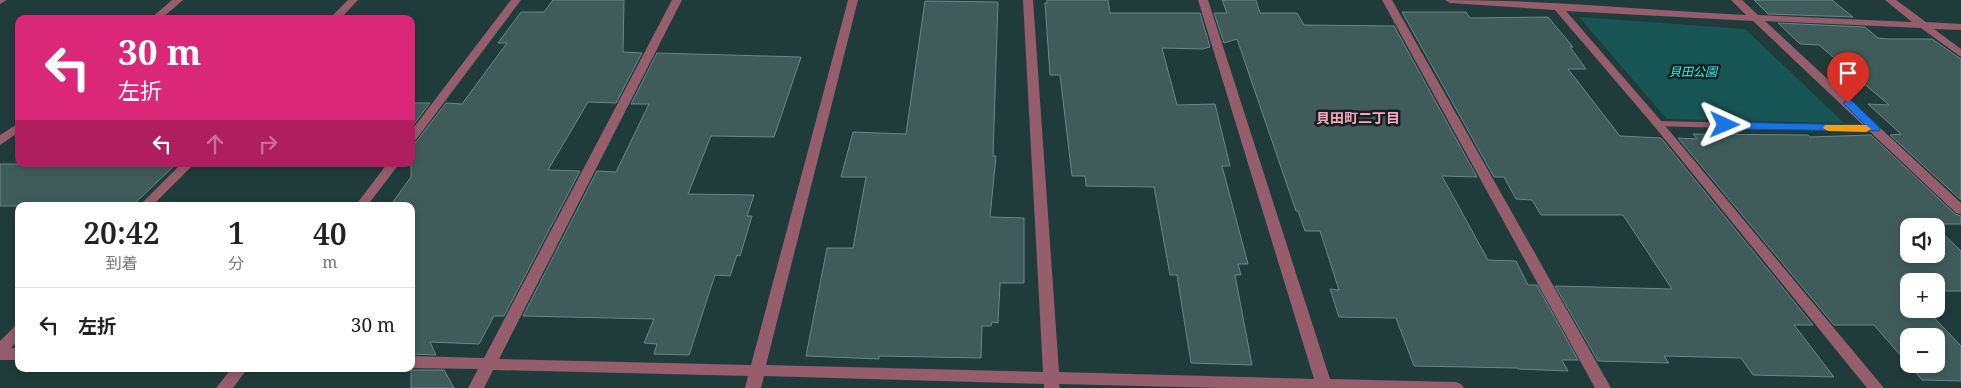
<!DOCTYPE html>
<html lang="ja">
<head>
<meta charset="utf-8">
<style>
	body { margin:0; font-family:"Noto Serif","Noto Sans JP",serif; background:#f6f6f6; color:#222; height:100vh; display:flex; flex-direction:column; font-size:19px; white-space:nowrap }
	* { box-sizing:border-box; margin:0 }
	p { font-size:16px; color:#767676 }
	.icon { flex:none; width:28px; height:28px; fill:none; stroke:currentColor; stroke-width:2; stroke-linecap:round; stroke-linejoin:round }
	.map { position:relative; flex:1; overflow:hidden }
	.sheet { position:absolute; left:15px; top:202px; width:400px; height:170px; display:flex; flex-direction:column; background:#fff; border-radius:10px; box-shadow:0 2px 8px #0003 }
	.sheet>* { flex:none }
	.guide { position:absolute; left:15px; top:15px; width:400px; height:152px; border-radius:10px; box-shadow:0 2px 8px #0003; background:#db2777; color:#fff; overflow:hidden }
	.buttons { position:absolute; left:1900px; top:218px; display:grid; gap:10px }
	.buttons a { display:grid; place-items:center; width:45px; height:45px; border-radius:10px; background:#fff; box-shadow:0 2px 8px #0003; font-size:25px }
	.pin { position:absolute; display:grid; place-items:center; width:42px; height:42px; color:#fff; margin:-51px -21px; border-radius:50% 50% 50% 0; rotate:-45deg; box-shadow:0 0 5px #0007 }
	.pin .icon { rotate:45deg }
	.me { position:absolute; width:55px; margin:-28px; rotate:91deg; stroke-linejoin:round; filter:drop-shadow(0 0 4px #0008) }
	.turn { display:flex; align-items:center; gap:18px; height:105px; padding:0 20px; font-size:22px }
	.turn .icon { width:65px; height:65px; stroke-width:2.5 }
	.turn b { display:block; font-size:35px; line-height:42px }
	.lanes { display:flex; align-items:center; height:48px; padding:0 20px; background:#0003; justify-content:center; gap:25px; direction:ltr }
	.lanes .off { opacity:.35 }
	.eta { display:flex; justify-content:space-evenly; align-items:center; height:85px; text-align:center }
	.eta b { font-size:30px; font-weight:600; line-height:35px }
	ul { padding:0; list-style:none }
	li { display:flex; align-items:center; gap:15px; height:75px; padding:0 20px; border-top:1px solid #e0e0e0 }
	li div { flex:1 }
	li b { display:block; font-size:19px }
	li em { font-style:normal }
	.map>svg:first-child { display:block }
	.green { fill:#175655 }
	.building { fill:#3f5c5b; stroke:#688786; fill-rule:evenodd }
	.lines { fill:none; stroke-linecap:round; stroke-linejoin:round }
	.service { fill:#965d6c; fill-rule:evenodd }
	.minor { fill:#965d6c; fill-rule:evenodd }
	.tertiary { fill:#965d6c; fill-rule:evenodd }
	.route { fill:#1a73e8; stroke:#114b97 }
	.slow { fill:#f59e0b }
	.labels { text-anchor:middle; stroke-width:5; stroke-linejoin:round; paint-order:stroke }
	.park-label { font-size:12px; font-style:italic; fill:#2ff1ee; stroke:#14201f }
	.neighbourhood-label { font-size:14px; font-weight:bold; fill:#f8a6bc; stroke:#14201f }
</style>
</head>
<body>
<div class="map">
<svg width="1961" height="388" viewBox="0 0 1961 388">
	<rect width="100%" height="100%" fill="#1f3c3b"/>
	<path class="green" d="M1579,17L1745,29L1844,123L1667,119Z"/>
	<g class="building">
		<path d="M553,0H624L623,52L642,53L616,103L588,102L548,170L580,171L504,316H494L479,344L430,342L436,355L411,354V206H390L411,177V144L416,142L446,103L462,104L507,43H498L521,12H544Z"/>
		<path d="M1047,0H1108L1110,13H1200L1210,47L1203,49L1162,48L1177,105L1215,104L1230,166H1222L1248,264H1238L1241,275H1235L1252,365L1191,363L1177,275H1170L1154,187L1086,186L1085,176H1072L1060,75H1050L1045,3H1047Z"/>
		<path d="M1222,0H1256L1260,13H1297L1304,25L1394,26L1477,177L1442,176L1488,260L1516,261L1528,285H1537L1578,360H1562L1568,371L1518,369L1517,368L1414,366L1396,318L1339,317L1330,289L1339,290L1320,231H1305L1298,211H1296L1237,39L1224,43L1214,13H1227Z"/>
		<path d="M1754,0H1832L1853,17L1768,14Z"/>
		<path d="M925,1L998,2L993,156H996L990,217L1024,218V283H1000L998,323L992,322L991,326H982L981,358L879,356V359L806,356L827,248H853L866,177H841L853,132L906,134Z"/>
		<path d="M1402,12H1466L1470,18L1548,17L1573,47H1570L1586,69H1568L1620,136L1661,138L1813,325H1794L1834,377L1753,375L1741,358L1664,356L1669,363L1598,361L1555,286L1672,289L1623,215H1541L1532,200L1516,199L1504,177H1494Z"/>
		<path d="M1778,23L1865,27L1878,38L1888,39H1932L1961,59V200L1890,135L1901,134L1868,104L1889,105L1819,45L1800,44Z"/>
		<path d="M657,53L801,57L774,137L711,136L688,194L754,195L747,216H752L740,256L737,255L730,276L715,275L689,355L654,354L657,344L644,343L654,319L523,316L597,171L616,172L649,104H631Z"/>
		<path d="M411,103H430L411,128Z"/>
		<path d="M1693,134L1808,135L1810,137L1871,135L1955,214L1961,216V224H1933L1961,251V291H1936V281H1909L1908,290L1909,309H1926L1961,346V381L1922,380L1874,325H1834L1678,138L1697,139ZM1909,226H1936V254H1909ZM1909,336H1936V364H1909Z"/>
		<path d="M0,164H176L132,206H0Z"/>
		<path d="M411,370H444L454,388H411Z"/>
	</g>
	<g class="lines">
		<path class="service" d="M1658,121L1875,126L1881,129L1875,132L1654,126L1652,124L1654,122Z"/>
		<g class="minor">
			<path d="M172,0H183L161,19H150Z"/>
			<path d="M348,0H358L340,19H329Z"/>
			<path d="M511,0H521L415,141L411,142V131Z"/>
			<path d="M672,0H682L499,359L751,365L848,0H858L766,365L1043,372L1023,0H1033L1059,372L1314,379L1198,0H1208L1330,379L1456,382L1461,384L1464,388H1221L1059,384L1060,388H1044V384L764,376L761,388H745L748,376L493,370L484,388H468L478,369L411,368V356L484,358Z"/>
			<path d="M1382,0H1392L1611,388H1595Z"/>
			<path d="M1445,0C1546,0 1645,10 1746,15L1731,0H1742L1758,15L1912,22L1885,0H1896L1926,22L1961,24V30L1934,29L1961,49V57L1921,28L1765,21L1961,203V214L1956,213L1753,21L1566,11L1662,122L1884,388H1867L1654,126L1555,10L1450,3Z"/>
			<path d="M19,123V132L0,145V135Z"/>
			<path d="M181,164H194L152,206H139Z"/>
			<path d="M387,164H399L367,206H355Z"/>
			<path d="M19,326V340L11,348H19V360H0V341L14,327Z"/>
			<path d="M231,369H247L233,388H216Z"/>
		</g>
		<path class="tertiary" d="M0,0H7L0,4Z"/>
	</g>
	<path class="route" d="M1848,100L1852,101L1879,127L1880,129L1879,131L1725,129L1720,125L1725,122L1865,125L1843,103Z"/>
	<path class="slow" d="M1825,125H1866L1871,129L1866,132L1828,131L1823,128Z"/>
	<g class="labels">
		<g class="park-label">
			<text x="1693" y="76">貝田公園</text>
		</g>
		<g class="neighbourhood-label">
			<text x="1358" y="123">貝田町二丁目</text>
		</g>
	</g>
</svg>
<div class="buttons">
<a><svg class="icon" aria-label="sound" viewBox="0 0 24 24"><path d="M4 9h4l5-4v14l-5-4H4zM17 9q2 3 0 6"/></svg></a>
<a>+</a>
<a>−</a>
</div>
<div class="pin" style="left:1848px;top:103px;background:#d93025"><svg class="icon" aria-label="arrive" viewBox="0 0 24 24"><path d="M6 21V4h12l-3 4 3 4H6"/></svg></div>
<svg class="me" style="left:1725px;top:125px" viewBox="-20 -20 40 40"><path d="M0-17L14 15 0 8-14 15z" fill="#1a73e8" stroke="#fff" stroke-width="4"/></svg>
<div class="guide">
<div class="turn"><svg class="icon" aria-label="left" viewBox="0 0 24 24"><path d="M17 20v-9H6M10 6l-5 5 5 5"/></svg><div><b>30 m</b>左折</div></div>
<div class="lanes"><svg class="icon" aria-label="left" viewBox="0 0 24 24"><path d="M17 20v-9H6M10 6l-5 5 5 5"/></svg><svg class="icon off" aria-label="ahead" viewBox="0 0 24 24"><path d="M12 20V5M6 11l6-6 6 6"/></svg><svg class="icon off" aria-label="right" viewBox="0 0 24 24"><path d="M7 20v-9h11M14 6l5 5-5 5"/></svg></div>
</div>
<section class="sheet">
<div class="eta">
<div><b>20:42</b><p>到着</p></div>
<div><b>1</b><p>分</p></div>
<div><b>40</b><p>m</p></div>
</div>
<ul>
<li><svg class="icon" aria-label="left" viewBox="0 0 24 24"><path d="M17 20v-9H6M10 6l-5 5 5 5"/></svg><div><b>左折</b></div><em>30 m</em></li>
</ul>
</section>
</div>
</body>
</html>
